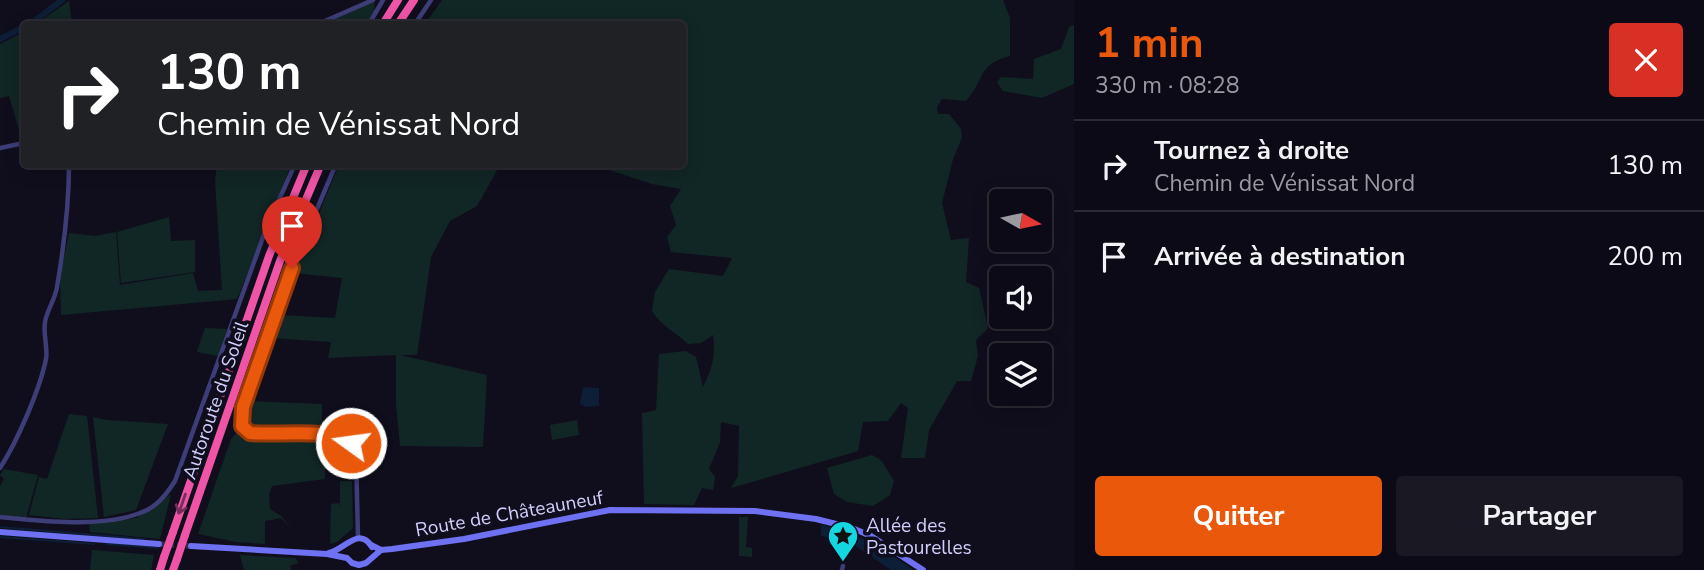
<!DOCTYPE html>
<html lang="fr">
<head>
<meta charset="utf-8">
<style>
	body { margin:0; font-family:"Nunito Sans",sans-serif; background:#1a1823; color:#f1f3f6; height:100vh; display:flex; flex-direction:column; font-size:26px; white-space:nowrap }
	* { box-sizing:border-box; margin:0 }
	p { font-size:23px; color:#9a9aa1 }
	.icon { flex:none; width:38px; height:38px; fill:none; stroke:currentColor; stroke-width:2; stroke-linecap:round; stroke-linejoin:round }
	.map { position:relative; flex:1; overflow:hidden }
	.drawer { display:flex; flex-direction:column; background:#0c0a16; width:630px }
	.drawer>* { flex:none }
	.top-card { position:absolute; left:21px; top:21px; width:665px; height:147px; border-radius:7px; box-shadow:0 4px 18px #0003,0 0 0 2px #2c2b35; background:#202124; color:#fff; overflow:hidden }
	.needle { width:46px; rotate:99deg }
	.buttons { position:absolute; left:989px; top:189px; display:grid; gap:14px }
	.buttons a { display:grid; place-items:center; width:63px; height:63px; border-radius:7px; background:#0c0a16; box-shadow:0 4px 18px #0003,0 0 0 2px #2c2b35; font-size:35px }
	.pin { position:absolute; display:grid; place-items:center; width:60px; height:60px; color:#fff; margin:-72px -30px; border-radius:50% 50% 50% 0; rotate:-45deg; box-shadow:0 0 7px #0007 }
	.pin .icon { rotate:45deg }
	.me { position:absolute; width:77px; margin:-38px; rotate:284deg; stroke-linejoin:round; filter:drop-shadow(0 0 5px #0008) }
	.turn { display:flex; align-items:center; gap:24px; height:147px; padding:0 21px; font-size:32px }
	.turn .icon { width:91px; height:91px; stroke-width:2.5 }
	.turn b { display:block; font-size:49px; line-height:60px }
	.round { display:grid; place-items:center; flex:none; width:74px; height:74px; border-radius:7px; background:#1a1823 }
	.headline { display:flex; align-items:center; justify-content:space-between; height:119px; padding:0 21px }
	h1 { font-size:42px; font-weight:700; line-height:52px; color:#ea580c }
	.primary-button { display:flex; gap:14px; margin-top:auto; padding:14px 21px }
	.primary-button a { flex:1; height:80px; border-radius:7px; background:#ea580c; color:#fff; font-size:28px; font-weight:700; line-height:80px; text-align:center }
	.primary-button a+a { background:#1a1823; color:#f1f3f6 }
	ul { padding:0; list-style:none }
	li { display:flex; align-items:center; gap:21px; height:91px; padding:0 21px; border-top:2px solid #2c2b35 }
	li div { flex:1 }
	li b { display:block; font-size:26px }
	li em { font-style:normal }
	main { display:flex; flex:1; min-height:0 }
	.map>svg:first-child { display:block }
	.green { fill:#112725 }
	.water { fill:#0d1e37 }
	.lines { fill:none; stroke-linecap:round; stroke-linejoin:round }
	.stream { stroke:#0d1e37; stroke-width:2 }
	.canal { stroke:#0d1e37; stroke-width:6 }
	.secondary-tunnel { stroke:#2d2b3e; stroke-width:6; stroke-dasharray:6 3; stroke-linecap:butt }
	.minor { stroke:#3d3d78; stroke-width:4.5 }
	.secondary { stroke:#6e71f2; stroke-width:6 }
	.motorway { stroke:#f054a6; stroke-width:8 }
	.motorway-bridge { stroke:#f054a6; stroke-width:8 }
	.oneway { stroke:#752e5b }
	.route-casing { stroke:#983908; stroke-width:18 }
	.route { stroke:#ea580c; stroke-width:12 }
	.labels { text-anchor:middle; stroke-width:7; stroke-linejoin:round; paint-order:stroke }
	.street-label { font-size:19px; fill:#d1cefb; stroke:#100e1d }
	.poi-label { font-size:19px; fill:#d1cefb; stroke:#100e1d; text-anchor:start }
</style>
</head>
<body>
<main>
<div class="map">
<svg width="1074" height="570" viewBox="0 0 1074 570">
	<rect width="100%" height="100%" fill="#100e1d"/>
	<g class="green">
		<path d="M442,0H1003L1010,18V56C977,64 985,80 966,101L942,99L937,107L938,114H949L961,129L962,138L953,159L942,203L951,240L969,238L966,282L979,288L988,328L976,340L978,356L971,381H957L929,430L925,458H901L908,408L901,403L888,421L863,422L858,451L731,488L738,476L739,426L721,422L720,442L709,469L715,477L713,490L702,488L694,505L644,504L642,413L656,410L659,354L686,351L696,357L703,387C712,369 716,355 713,335L701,343L688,344C676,332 661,326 652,311L655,292L669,269L723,276L732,258L671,252L667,237L676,225L670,206L681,189L652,184L594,165L682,164V24H425Z"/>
		<path d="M69,1L72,24H36Z"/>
		<path d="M374,1L375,12L367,24H323Z"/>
		<path d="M1074,25V84L1042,98L1003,91L997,82L1001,77L1033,79L1034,59L1061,49L1069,27Z"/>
		<path d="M24,32V139L22,140L9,96L0,98V44Z"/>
		<path d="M217,165H291L237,299L61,315L60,278L69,233L95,236L116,232L120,285L193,273L198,291L222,290L215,180Z"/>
		<path d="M339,165H500L477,206L450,221L431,257L417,355H400L487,375L483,447L400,446L396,404V355L328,358L331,342L272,338L280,315L335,318L342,278L294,273Z"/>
		<path d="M169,217L171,241L195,240V272L121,283L117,232Z"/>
		<path d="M205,328L227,329L218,356L197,352Z"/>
		<path d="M249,401L322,404V433L255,429L248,426L244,419Z"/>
		<path d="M69,414L87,416L98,518L65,519L29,515L39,477L47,479Z"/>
		<path d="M93,417L107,420L168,424L136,510L104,517Z"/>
		<path d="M577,420L579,435L552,440L550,425Z"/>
		<path d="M238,431L244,435L318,438V444H325V479L272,486L269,494L270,509L281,516L292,529L281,518L265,521V544L236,542L198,534L231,439Z"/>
		<path d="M872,455L881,460L894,481L890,495L873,506L847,502L834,494L827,468Z"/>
		<path d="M4,469L38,475L26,518L0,515V486L4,479L0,475Z"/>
		<path d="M340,481H352L353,528L337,542L330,544L331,504L339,503L340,507Z"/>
		<path d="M171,494L160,539L90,532L89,524L136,518Z"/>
		<path d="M739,517H748L746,547L752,548V557L739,556Z"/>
		<path d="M92,550L154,555L151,570H90Z"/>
		<path d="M240,555L296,558L298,563L290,566L291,570H244Z"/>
	</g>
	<g class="water">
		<path d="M583,387L599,388V406L586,407L580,404Z"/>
		<path d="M821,525C855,531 886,550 913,570H891L853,544L821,536Z"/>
	</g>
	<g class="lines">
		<g class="stream">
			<path d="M0,527L144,539"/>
			<path d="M0,537L94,544"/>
			<path d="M107,544L158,548"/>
		</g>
		<g class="canal">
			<path d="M31,24L62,0"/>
			<path d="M0,39L24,27"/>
		</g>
		<path class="secondary-tunnel" d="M159,544L191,546"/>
		<g class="minor">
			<path d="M318,24L373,0"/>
			<path d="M369,24L383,0"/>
			<path d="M415,24L431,0"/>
			<path d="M0,148L24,143"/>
			<path d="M336,164L292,268L240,420L242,426L250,433C273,435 331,429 348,441C353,445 354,449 356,455L358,537"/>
			<path d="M0,468C17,442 40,389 46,359C48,348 43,335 45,322C47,310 55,300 57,287C64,246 69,206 69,164"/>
			<path d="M0,517C40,521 102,528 140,513C156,508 166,495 175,481L266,229L295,164"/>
			<path d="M842,570L843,566"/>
		</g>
		<g class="secondary">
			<path d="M0,532L159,544"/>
			<path d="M371,545L381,550L392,549L464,539L610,510L755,511L816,519L852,528L871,536L923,570"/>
			<path d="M191,546L327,554L347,558L352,563L359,565L366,563L381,550"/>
			<path d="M329,553C345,549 359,526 372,547"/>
		</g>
		<g class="motorway">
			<path d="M383,24L398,0"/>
			<path d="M398,24L414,0"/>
			<path d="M173,532L269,256L307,164"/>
			<path d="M185,535L280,261L321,164"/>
			<path d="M160,570L164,557"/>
			<path d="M173,570L177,559"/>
		</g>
		<g class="motorway-bridge">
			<path d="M164,557L173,532"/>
			<path d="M177,559L185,535"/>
		</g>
	</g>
	<defs><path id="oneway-shaft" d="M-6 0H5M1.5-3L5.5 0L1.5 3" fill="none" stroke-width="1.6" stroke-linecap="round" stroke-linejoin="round" transform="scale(1.75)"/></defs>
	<use class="oneway" href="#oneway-shaft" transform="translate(182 504) rotate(109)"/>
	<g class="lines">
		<g class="route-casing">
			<path id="route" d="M292,268L243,407L242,426L250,433C278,436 328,427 351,443"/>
		</g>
		<use href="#route" class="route"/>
	</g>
	<defs>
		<g id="sight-pin" transform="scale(1.575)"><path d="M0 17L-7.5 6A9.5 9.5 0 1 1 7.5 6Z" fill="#14d6e1" stroke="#100e1d"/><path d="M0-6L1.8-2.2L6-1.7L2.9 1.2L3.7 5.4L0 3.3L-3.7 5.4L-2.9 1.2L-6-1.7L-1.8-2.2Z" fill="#111"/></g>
	</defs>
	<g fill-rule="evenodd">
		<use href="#sight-pin" x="843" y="536"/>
	</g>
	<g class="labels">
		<g class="street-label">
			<text transform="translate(215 400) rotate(-71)" y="7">Autoroute du Soleil</text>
			<text transform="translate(509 513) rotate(-10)" y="7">Route de Châteauneuf</text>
		</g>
		<g class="poi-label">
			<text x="866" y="532">Allée des<tspan x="866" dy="22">Pastourelles</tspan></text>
		</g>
	</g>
</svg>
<div class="buttons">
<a><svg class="needle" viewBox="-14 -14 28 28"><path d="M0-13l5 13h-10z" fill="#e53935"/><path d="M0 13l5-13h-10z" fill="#9a9aa1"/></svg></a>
<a><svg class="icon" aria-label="sound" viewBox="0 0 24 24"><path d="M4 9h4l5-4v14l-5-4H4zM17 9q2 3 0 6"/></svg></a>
<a><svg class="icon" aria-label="layers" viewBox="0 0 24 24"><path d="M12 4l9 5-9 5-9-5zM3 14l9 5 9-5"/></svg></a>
</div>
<div class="pin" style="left:292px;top:268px;background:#d93025"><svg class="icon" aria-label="arrive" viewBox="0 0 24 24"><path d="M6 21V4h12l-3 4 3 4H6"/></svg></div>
<svg class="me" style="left:351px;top:443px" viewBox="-20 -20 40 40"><circle r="17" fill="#ea580c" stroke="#fff" stroke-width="3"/><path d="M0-11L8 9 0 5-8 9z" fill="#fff"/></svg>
<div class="top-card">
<div class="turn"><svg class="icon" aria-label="right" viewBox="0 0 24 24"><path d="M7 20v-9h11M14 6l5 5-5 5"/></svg><div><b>130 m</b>Chemin de Vénissat Nord</div></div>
</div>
</div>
<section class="drawer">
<div class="headline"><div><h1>1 min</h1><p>330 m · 08:28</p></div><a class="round" style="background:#d93025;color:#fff"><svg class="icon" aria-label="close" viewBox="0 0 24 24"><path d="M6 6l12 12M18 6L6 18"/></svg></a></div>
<ul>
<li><svg class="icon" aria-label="right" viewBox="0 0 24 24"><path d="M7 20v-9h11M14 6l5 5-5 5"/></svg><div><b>Tournez à droite</b><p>Chemin de Vénissat Nord</p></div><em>130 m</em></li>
<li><svg class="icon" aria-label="arrive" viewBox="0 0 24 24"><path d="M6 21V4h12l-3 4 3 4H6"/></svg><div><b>Arrivée à destination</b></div><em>200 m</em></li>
</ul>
<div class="primary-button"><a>Quitter</a><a>Partager</a></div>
</section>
</main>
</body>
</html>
